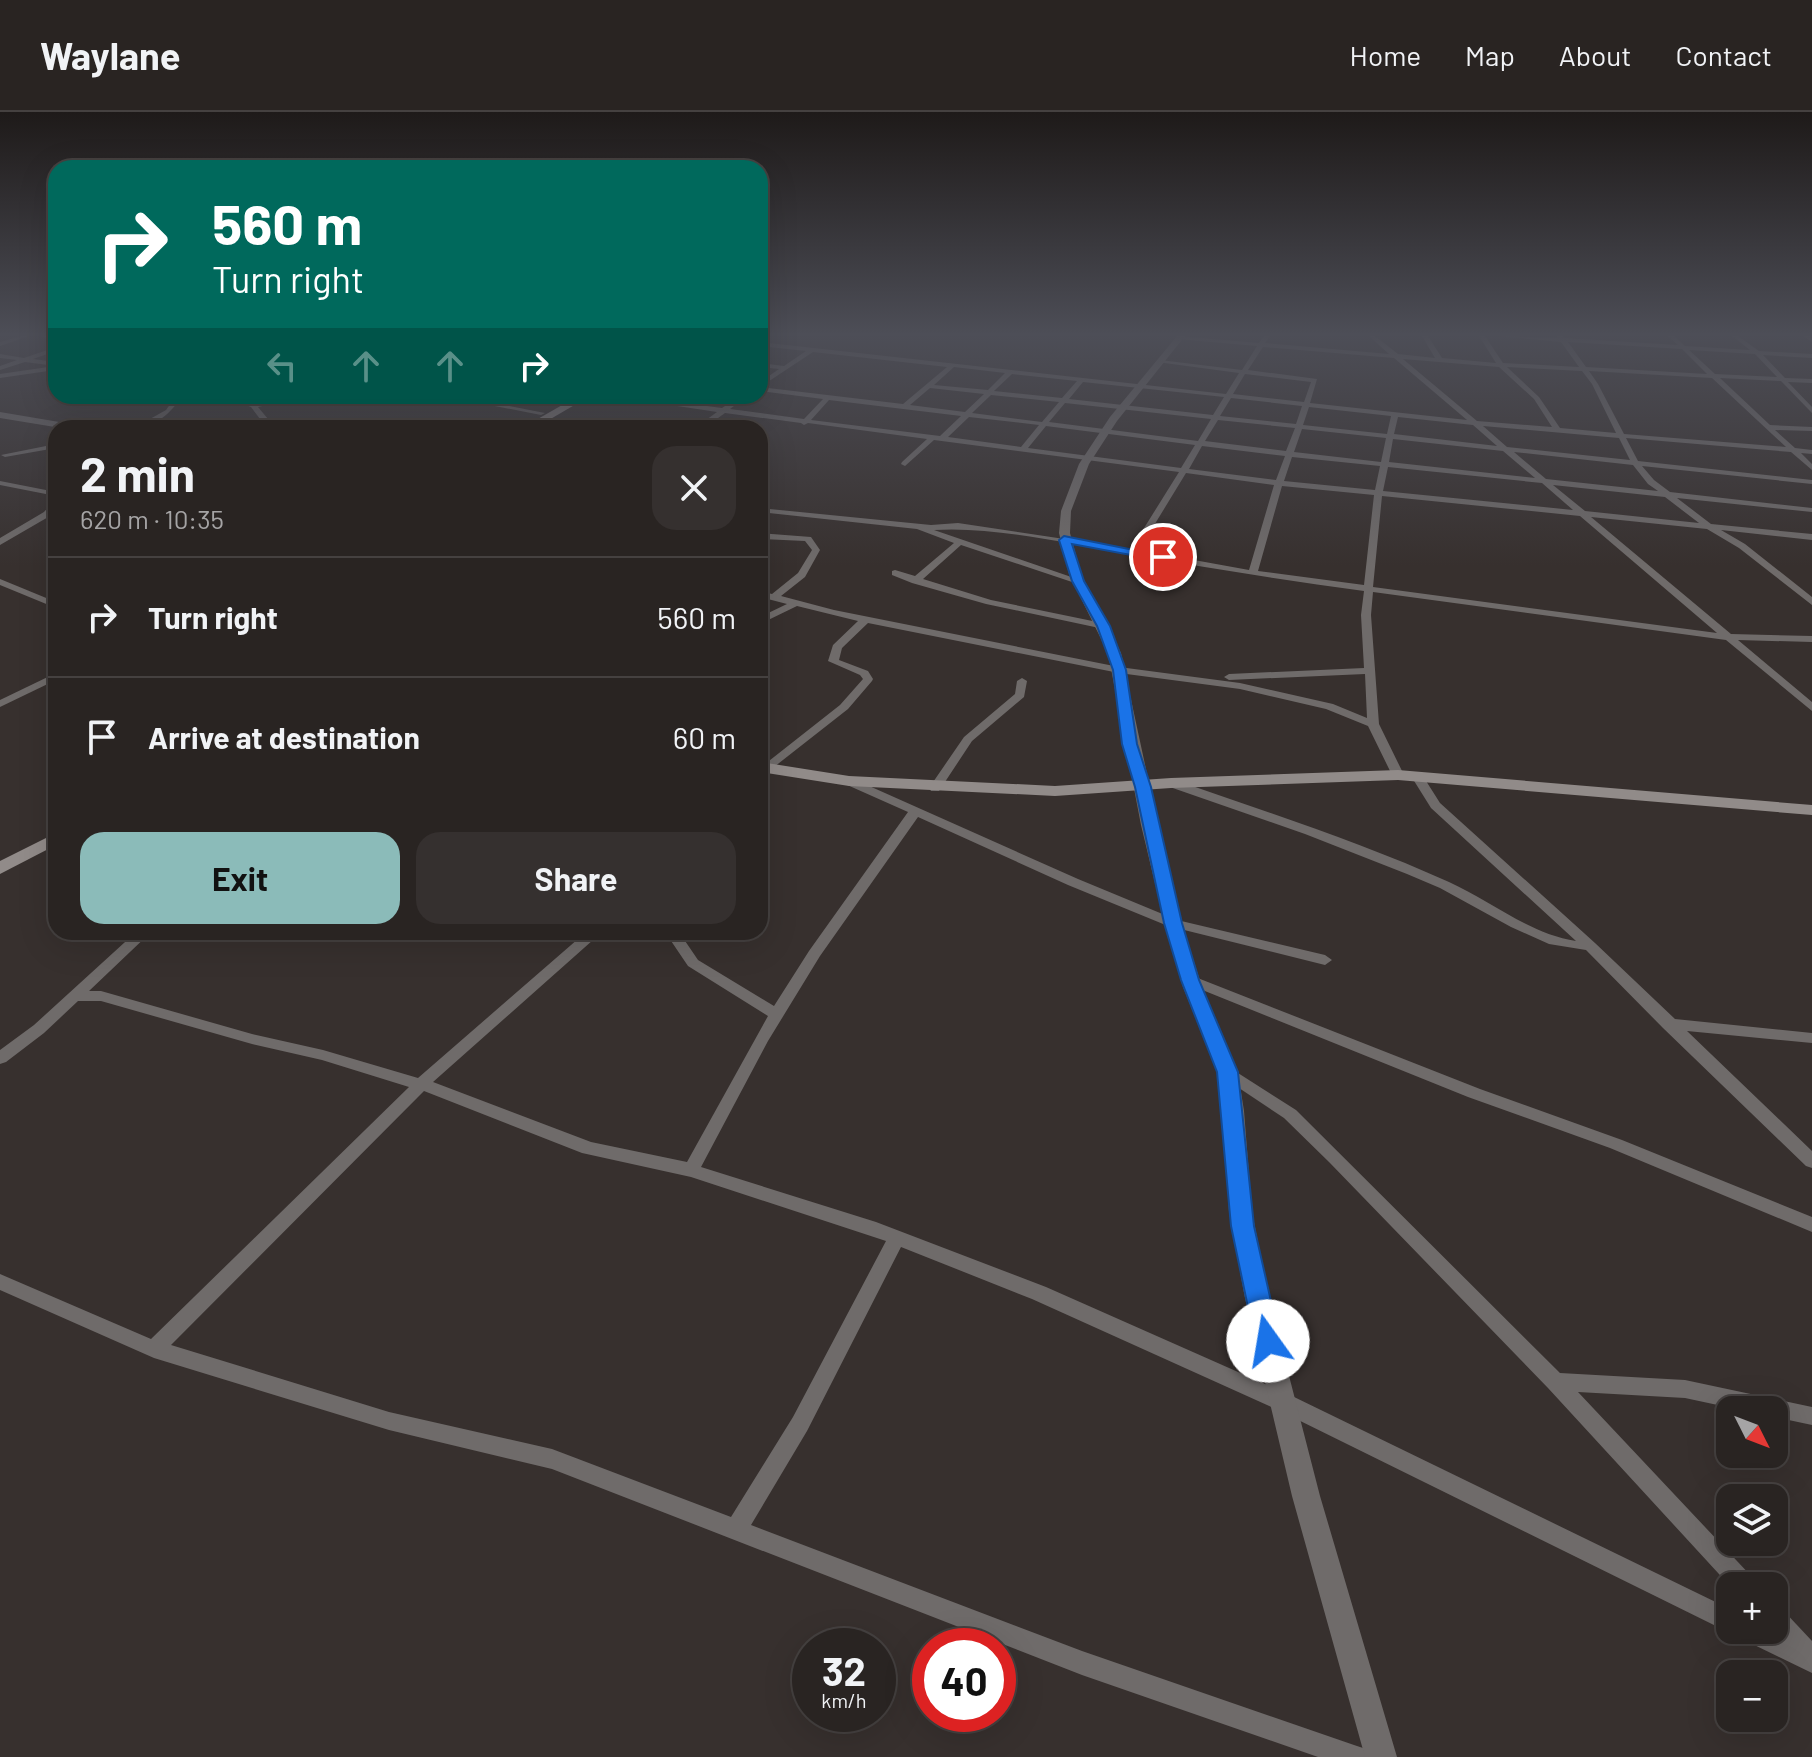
<!DOCTYPE html>
<html lang="en">
<head>
<meta charset="utf-8">
<style>
	body { margin:0; font-family:Barlow,sans-serif; background:#35302f; color:#f1f3f6; height:100vh; display:flex; flex-direction:column; font-size:30px; white-space:nowrap }
	* { box-sizing:border-box; margin:0 }
	p { font-size:26px; color:#a5a4a5 }
	.icon { flex:none; width:44px; height:44px; fill:none; stroke:currentColor; stroke-width:2; stroke-linecap:round; stroke-linejoin:round }
	.map { position:relative; flex:1; overflow:hidden }
	.side { position:absolute; left:48px; top:308px; width:720px; height:520px; display:flex; flex-direction:column; background:#292422; border-radius:24px; box-shadow:0 8px 32px #0002,0 0 0 2px #454140 }
	.side>* { flex:none }
	.hud { position:absolute; left:48px; top:48px; width:720px; height:244px; border-radius:24px; box-shadow:0 8px 32px #0002,0 0 0 2px #454140; background:#00695c; color:#fff; overflow:hidden }
	.needle { width:52px; rotate:132deg }
	.buttons { position:absolute; left:1716px; top:1284px; display:grid; gap:16px }
	.buttons a { display:grid; place-items:center; width:72px; height:72px; border-radius:16px; background:#292422; box-shadow:0 8px 32px #0002,0 0 0 2px #454140; font-size:40px }
	.speed { position:absolute; left:792px; top:1516px; display:flex; gap:16px; font-size:40px; font-weight:700; text-align:center }
	.speed>* { display:grid; place-content:center; width:104px; height:104px; border-radius:50%; background:#292422; box-shadow:0 8px 32px #0002,0 0 0 2px #454140; line-height:1 }
	.speed small { font-size:20px; font-weight:400 }
	.speed .limit { border:12px solid #d22; background:#fff; color:#111 }
	.pin { position:absolute; display:grid; place-items:center; width:68px; height:68px; color:#fff; margin:-34px; border:4px solid #fff; border-radius:50%; box-shadow:0 2px 8px #0007 }
	.me { position:absolute; width:88px; margin:-44px; rotate:347deg; stroke-linejoin:round; filter:drop-shadow(0 0 6px #0008) }
	.turn { display:flex; align-items:center; gap:28px; height:168px; padding:0 32px; font-size:36px }
	.turn .icon { width:104px; height:104px; stroke-width:2.5 }
	.turn b { display:block; font-size:56px; line-height:68px }
	.lanes { display:flex; align-items:center; height:76px; padding:0 32px; background:#0003; justify-content:center; gap:40px; direction:ltr }
	.lanes .off { opacity:.35 }
	.round { display:grid; place-items:center; flex:none; width:84px; height:84px; border-radius:24px; background:#35302f }
	.summary { display:flex; align-items:center; justify-content:space-between; height:136px; padding:0 32px }
	h1 { font-size:48px; font-weight:700; line-height:60px }
	.action { display:flex; gap:16px; margin-top:auto; padding:16px 32px }
	.action a { flex:1; height:92px; border-radius:24px; background:#8bbbb9; color:#111; font-size:32px; font-weight:700; line-height:92px; text-align:center }
	.action a+a { background:#35302f; color:#f1f3f6 }
	ul { padding:0; list-style:none }
	li { display:flex; align-items:center; gap:24px; height:120px; padding:0 32px; border-top:2px solid #454140 }
	li div { flex:1 }
	li b { display:block; font-size:30px }
	li em { font-style:normal }
	header { display:flex; align-items:center; gap:48px; box-sizing:border-box; height:112px; padding:0 40px; background:#292422; border-bottom:2px solid #454140 }
	header strong { font-size:38px }
	nav { display:flex; gap:44px; margin-inline-start:auto; font-size:28px }
	.map>svg:first-child { display:block }
	.lines { fill:none; stroke-linecap:round; stroke-linejoin:round }
	.minor { fill:#6f6b6a; fill-rule:evenodd }
	.tertiary { fill:#6f6b6a; fill-rule:evenodd }
	.secondary { fill:#918b89; fill-rule:evenodd }
	.route { fill:#1a73e8; stroke:#114b97; stroke-width:2 }
</style>
</head>
<body>
<header>
<strong>Waylane</strong>
<nav><a>Home</a><a>Map</a><a>About</a><a>Contact</a></nav>
</header>
<div class="map">
<svg width="1812" height="1645" viewBox="0 0 1812 1645">
	<rect width="100%" height="100%" fill="#37302e"/>
	<g class="lines">
		<g class="minor">
			<path d="M21,224H29L0,234V230Z"/>
			<path d="M39,224H56V227Z"/>
			<path d="M1179,224L1259,231L1264,224H1270L1265,231L1389,242L1369,224H1375L1398,242L1435,246L1422,224H1428L1442,246L1496,251L1479,224H1485L1503,251L1579,255L1561,230L1499,224L1558,226L1557,224H1563L1565,226L1678,233L1668,224H1674L1685,234L1750,238L1732,224H1738L1759,239L1812,242V246L1763,243L1785,266L1812,267V271L1788,270L1812,295V301L1781,269L1720,266L1770,313L1812,315V319L1775,318L1795,336L1812,338V342L1801,341L1812,352V358L1791,340L1626,326L1638,349L1812,368V372L1642,354L1654,368L1670,380L1812,396V400L1677,386L1711,412L1812,422V428L1721,418L1745,432L1812,485V493L1739,436L1707,417L1591,405L1731,522L1812,524V530L1738,528L1812,590V599L1726,528L1373,480L1371,503L1379,612L1404,663L1398,667L1392,663L1368,614L1326,597L1240,577L1119,561L868,511L842,536L839,548L868,559L873,567L872,569L848,597L760,666V656L840,593L863,567L860,563L828,549L833,533L858,509L797,494L760,512V505L787,492L760,485V479L772,482L798,461L812,438L805,429L760,427V421L811,425L820,438L805,465L781,484L834,498L1119,555L1240,571L1333,592L1367,606L1365,562L1229,568L1224,565L1229,562L1364,556L1361,503L1364,479C1283,468 1202,455 1122,441C1065,431 991,414 934,418L1083,469L1075,471L961,433L923,467L991,488L1107,512V516L1104,517L986,492L912,471L892,463V459L895,458L915,464L954,431L917,417L760,400V396L931,413L958,411L1131,437L1179,360L934,328L905,354L901,352L902,350L927,327L808,311L804,313L801,311L725,301L704,316H695L717,300L611,284H630L722,296L740,284H747L730,297L804,307L823,287L760,279V270L779,257L760,255V251L784,254L806,239L760,234V230L1226,282L1239,261L1157,250L1160,248L1242,258L1257,234L1177,227ZM1568,230L1682,237L1707,262L1586,255ZM1263,235L1394,246L1467,308L1310,291L1317,267L1248,258ZM1689,238L1755,242L1777,265L1715,262ZM813,240L947,255L903,292L760,275ZM1403,247L1499,255L1534,287L1552,315L1477,309ZM954,255L1005,261L988,278L934,273ZM1507,255L1582,259L1592,272L1616,321L1560,316L1539,285ZM1589,259L1712,266L1786,335L1624,322L1598,272ZM1012,262L1077,269L1062,286L994,279ZM1245,262L1311,270L1304,290L1233,282ZM1083,270L1224,285L1213,303L1069,287ZM930,276L984,282L965,300L910,293ZM991,283L1059,290L1042,310L972,301ZM1231,286L1302,294L1296,312L1220,304ZM829,288L961,304L940,324L811,308ZM1065,291L1211,307L1198,329L1049,310ZM1309,295L1391,304L1387,322L1303,313ZM969,305L1039,313L1021,335L948,325ZM1398,305L1473,313L1497,334L1394,322ZM1218,308L1295,316L1286,339L1205,329ZM1046,314L1195,333L1181,356L1028,336ZM1483,314L1619,326L1630,348L1507,335ZM1302,317L1386,326L1381,350L1294,340ZM1393,327L1503,339L1535,366L1389,350ZM1202,334L1285,344L1276,368L1189,357ZM1514,340L1633,353L1648,372L1658,379L1546,367ZM1292,345L1380,354L1375,378L1284,369ZM1388,355L1542,371L1573,398L1383,379ZM1186,361L1274,373L1249,458L1139,438ZM1553,373L1665,385L1699,411L1585,399ZM1282,374L1374,383L1364,473L1258,459ZM1382,384L1580,404L1717,521L1373,475Z"/>
			<path d="M1803,224H1810L1812,230Z"/>
			<path d="M56,235V239L33,247L56,250V254L25,250L0,258V254L17,248L0,246V242L24,246Z"/>
			<path d="M55,254V258L0,266V262Z"/>
			<path d="M176,284H182C172,300 155,316 134,316L166,298Z"/>
			<path d="M221,284C232,284 241,290 252,291C267,293 288,284 304,284L258,295L268,307L263,316H255L260,307L251,295Z"/>
			<path d="M443,284H457L545,301L541,303Z"/>
			<path d="M545,284H554L564,289L559,290Z"/>
			<path d="M562,307L610,314L614,316H595L559,311Z"/>
			<path d="M329,310L337,316H329L325,312Z"/>
			<path d="M56,332V336L5,345L1,343Z"/>
			<path d="M0,369L56,380V384L0,373Z"/>
			<path d="M53,390H56V397L50,404L0,433V426L44,400Z"/>
			<path d="M0,467L56,490V496L0,473Z"/>
			<path d="M56,561V568L0,595V588Z"/>
			<path d="M1022,566L1027,569L1024,585L972,629L939,679H931L929,676L964,625L1015,582L1017,569Z"/>
			<path d="M1417,660L1421,661L1440,691L1595,831L1675,907L1812,921V931L1687,919L1812,1039V1056L1806,1054L1663,916L1586,838L1549,832L1511,815L1440,776L1407,762L1305,722L1167,674L1165,671L1171,667L1175,668C1267,700 1361,730 1449,770C1491,789 1530,822 1576,829L1431,696L1411,664Z"/>
			<path d="M849,665L1078,767L1177,808L1325,843L1332,848L1325,853L1168,814L1068,773L918,705L820,844L768,929L701,1055L876,1110L1046,1175L1290,1283L1730,1497V1518H1736L1730,1521L1722,1517L1276,1297L1032,1187L901,1135L807,1319L751,1413L1082,1539L1354,1633L1363,1636L1366,1645H1318L1082,1563L552,1357L389,1318L154,1246L0,1178V1162L151,1227L409,975L322,948L252,932L101,889H78L44,921L6,950L0,952V938L34,913L136,820H151L89,879H101L252,922L323,938L418,966L586,820H602L433,970L591,1030L687,1050L768,904L688,854L665,820H679L698,848L774,894L809,839L908,700L845,672L843,669ZM424,979L582,1041L691,1065L886,1129L793,1305L731,1405L552,1337L389,1300L171,1233Z"/>
			<path d="M1190,863L1480,977L1622,1028L1812,1105V1120L1610,1036L1468,985L1185,871L1183,868Z"/>
			<path d="M1227,954L1296,998L1560,1261L1685,1268L1812,1295V1313L1774,1305V1298H1741L1685,1286L1578,1280L1753,1466L1756,1474H1730L1548,1276L1329,1050L1284,1006L1221,964L1219,960L1221,956Z"/>
			<path d="M1774,1493L1782,1497L1812,1529V1561L1740,1526L1736,1518H1774Z"/>
		</g>
		<g class="tertiary">
			<path d="M1177,224H1185L1117,309L1089,352L1071,399L1070,421L1081,462L1121,541L1158,713L1186,825L1202,875L1238,961L1244,999L1252,1100L1269,1186L1320,1384L1397,1645H1365L1292,1384L1245,1186L1229,1100L1223,999L1218,961L1183,875L1168,825L1141,713L1108,541L1069,462L1059,421L1061,399L1079,352L1110,305Z"/>
			<path d="M0,300L77,313L82,316H61L0,306Z"/>
		</g>
		<g class="secondary">
			<path d="M578,284H590L535,316H522Z"/>
			<path d="M760,650L849,664L1055,674L1171,666L1398,658L1812,693V703L1398,668L1171,676L1055,684L849,674L760,660Z"/>
			<path d="M56,721V733L0,762V749Z"/>
		</g>
	</g>
	<linearGradient id="sky" x2="0" y2="1"><stop stop-color="#1e1a19"/><stop offset="0.49" stop-color="#4d4e57"/><stop offset="1" stop-color="#4d4e57" stop-opacity="0"/></linearGradient>
	<rect width="1812" height="454" fill="url(#sky)"/>
	<path class="route" d="M1064,424L1169,445L1163,449L1072,432L1084,469L1110,514L1126,558L1137,632L1151,675L1182,811L1199,868L1238,960L1254,1114L1280,1229L1277,1237L1268,1240L1259,1237L1255,1229L1231,1114L1217,960L1181,868L1164,811L1135,675L1122,632L1113,558L1097,514L1072,469L1059,428Z"/>
</svg>
<div class="buttons">
<a><svg class="needle" viewBox="-14 -14 28 28"><path d="M0-13l5 13h-10z" fill="#e53935"/><path d="M0 13l5-13h-10z" fill="#a5a4a5"/></svg></a>
<a><svg class="icon" aria-label="layers" viewBox="0 0 24 24"><path d="M12 4l9 5-9 5-9-5zM3 14l9 5 9-5"/></svg></a>
<a>+</a>
<a>−</a>
</div>
<div class="speed"><div>32<small>km/h</small></div><div class="limit">40</div></div>
<div class="pin" style="left:1163px;top:445px;background:#d93025"><svg class="icon" aria-label="arrive" viewBox="0 0 24 24"><path d="M6 21V4h12l-3 4 3 4H6"/></svg></div>
<svg class="me" style="left:1268px;top:1229px" viewBox="-20 -20 40 40"><circle r="19" fill="#fff"/><path d="M0-13L10 11 0 6-10 11z" fill="#1a73e8"/></svg>
<div class="hud">
<div class="turn"><svg class="icon" aria-label="right" viewBox="0 0 24 24"><path d="M7 20v-9h11M14 6l5 5-5 5"/></svg><div><b>560 m</b>Turn right</div></div>
<div class="lanes"><svg class="icon off" aria-label="left" viewBox="0 0 24 24"><path d="M17 20v-9H6M10 6l-5 5 5 5"/></svg><svg class="icon off" aria-label="ahead" viewBox="0 0 24 24"><path d="M12 20V5M6 11l6-6 6 6"/></svg><svg class="icon off" aria-label="ahead" viewBox="0 0 24 24"><path d="M12 20V5M6 11l6-6 6 6"/></svg><svg class="icon" aria-label="right" viewBox="0 0 24 24"><path d="M7 20v-9h11M14 6l5 5-5 5"/></svg></div>
</div>
<section class="side">
<div class="summary"><div><h1>2 min</h1><p>620 m · 10:35</p></div><a class="round"><svg class="icon" aria-label="close" viewBox="0 0 24 24"><path d="M6 6l12 12M18 6L6 18"/></svg></a></div>
<ul>
<li><svg class="icon" aria-label="right" viewBox="0 0 24 24"><path d="M7 20v-9h11M14 6l5 5-5 5"/></svg><div><b>Turn right</b></div><em>560 m</em></li>
<li><svg class="icon" aria-label="arrive" viewBox="0 0 24 24"><path d="M6 21V4h12l-3 4 3 4H6"/></svg><div><b>Arrive at destination</b></div><em>60 m</em></li>
</ul>
<div class="action"><a>Exit</a><a>Share</a></div>
</section>
</div>
</body>
</html>
